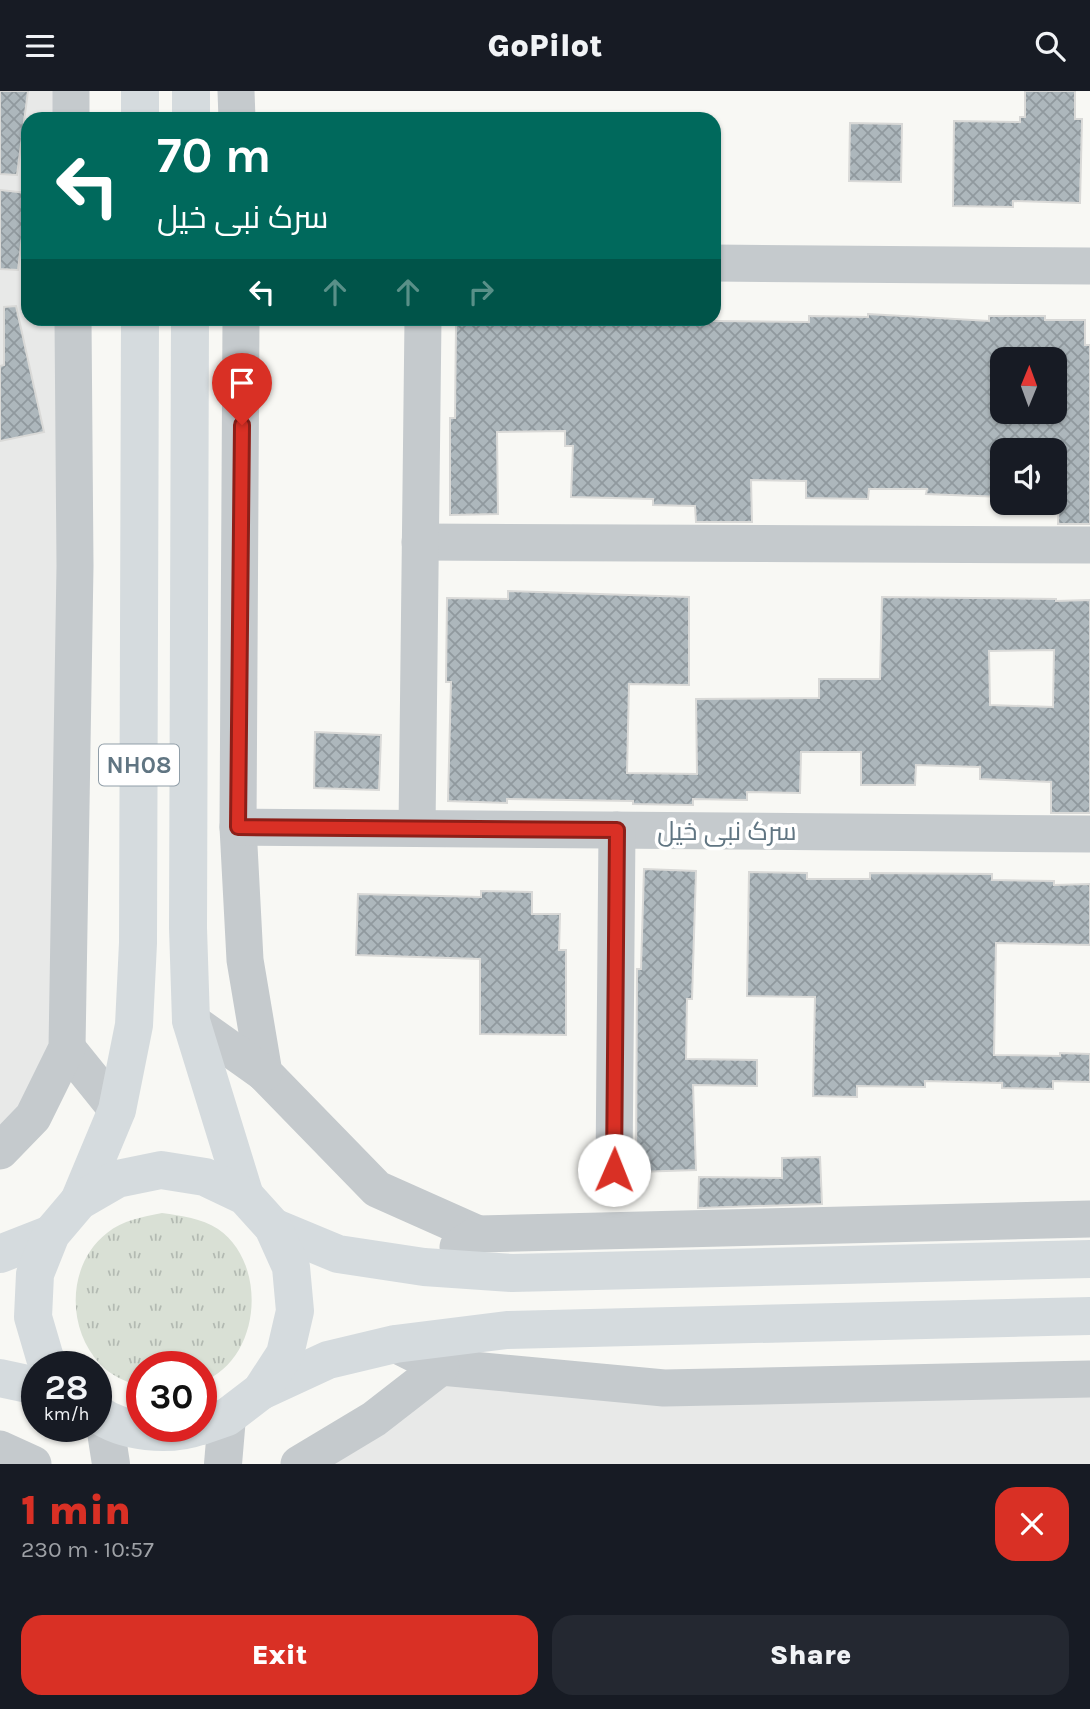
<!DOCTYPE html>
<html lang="en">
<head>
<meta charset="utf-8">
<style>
	body { margin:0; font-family:Karla,Cairo,sans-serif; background:#242831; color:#f1f3f6; height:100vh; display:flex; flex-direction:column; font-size:26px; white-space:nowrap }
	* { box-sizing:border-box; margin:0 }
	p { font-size:23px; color:#9ea1a6 }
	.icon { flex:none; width:38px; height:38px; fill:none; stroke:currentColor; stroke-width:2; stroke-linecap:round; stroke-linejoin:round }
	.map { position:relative; height:1373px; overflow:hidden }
	.side { display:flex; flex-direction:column; background:#171b24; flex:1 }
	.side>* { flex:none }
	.top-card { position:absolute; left:21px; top:21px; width:700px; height:214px; border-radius:21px; box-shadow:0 2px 5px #0004; background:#00695c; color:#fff; overflow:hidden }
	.needle { width:46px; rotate:1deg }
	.fabs { position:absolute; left:990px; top:256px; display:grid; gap:14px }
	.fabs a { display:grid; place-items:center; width:77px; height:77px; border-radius:14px; background:#171b24; box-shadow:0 2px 5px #0004; font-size:35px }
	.speed { position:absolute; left:21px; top:1260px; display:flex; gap:14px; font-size:35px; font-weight:700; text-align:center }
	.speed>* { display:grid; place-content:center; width:91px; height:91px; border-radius:50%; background:#171b24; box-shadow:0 2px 5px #0004; line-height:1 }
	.speed small { font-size:18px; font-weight:400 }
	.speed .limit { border:10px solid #d22; background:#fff; color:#111 }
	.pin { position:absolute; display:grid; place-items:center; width:60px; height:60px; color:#fff; margin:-72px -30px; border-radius:50% 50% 50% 0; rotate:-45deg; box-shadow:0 0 7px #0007 }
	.pin .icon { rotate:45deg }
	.me { position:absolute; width:77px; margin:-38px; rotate:1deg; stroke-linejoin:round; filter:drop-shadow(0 0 5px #0008) }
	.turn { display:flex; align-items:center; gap:24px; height:147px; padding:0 21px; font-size:32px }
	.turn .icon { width:91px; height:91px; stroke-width:2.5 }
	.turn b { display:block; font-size:49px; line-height:60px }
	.lanes { display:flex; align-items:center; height:66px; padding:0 21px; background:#0003; justify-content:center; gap:35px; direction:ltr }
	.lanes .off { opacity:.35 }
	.round { display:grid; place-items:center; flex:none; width:74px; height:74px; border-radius:21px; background:#242831 }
	.overview { display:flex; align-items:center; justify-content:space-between; height:119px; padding:0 21px }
	h1 { font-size:42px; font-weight:800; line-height:52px; color:#d93025 }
	.cta { display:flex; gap:14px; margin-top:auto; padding:14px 21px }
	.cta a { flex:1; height:80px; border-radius:21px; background:#d93025; color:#fff; font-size:28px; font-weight:800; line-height:80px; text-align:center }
	.cta a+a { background:#242831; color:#f1f3f6 }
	header { display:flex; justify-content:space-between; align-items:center; height:91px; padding:0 21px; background:#171b24; font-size:32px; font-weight:800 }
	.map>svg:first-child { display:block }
	.built { fill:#e8e9e8 }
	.grass { fill:url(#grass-tufts) }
	.building { fill:url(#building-cross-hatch); stroke:#d9d9d7; stroke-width:2; fill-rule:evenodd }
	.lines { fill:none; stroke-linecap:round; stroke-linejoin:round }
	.minor { stroke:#c5cacd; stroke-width:37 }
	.tertiary { stroke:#c5cacd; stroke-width:38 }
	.secondary { stroke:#d5dbde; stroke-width:38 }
	.trunk { stroke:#d5dbde; stroke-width:38 }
	.route-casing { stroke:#8d1f18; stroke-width:18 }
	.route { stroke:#d93025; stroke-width:12 }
	.labels { text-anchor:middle; stroke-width:7; stroke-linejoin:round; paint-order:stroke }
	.shield { fill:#fff; stroke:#909ea8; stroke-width:2 }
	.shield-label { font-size:24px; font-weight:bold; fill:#607582 }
	.street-label { font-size:26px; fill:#607582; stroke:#fff }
</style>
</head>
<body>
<header><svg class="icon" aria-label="menu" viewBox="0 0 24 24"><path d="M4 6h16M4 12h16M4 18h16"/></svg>GoPilot<svg class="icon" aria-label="search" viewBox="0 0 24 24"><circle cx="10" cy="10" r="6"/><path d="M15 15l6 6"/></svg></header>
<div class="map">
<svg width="1090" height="1373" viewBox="0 0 1090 1373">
	<defs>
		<pattern id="grass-tufts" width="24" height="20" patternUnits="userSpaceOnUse" patternTransform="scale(1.75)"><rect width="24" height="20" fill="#d9e0d5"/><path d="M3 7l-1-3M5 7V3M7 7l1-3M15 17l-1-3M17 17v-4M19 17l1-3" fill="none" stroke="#b3bab2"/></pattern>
		<pattern id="building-cross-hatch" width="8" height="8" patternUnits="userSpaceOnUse" patternTransform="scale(1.75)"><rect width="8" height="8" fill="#adb7bc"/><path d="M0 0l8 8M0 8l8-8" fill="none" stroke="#90999e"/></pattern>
	</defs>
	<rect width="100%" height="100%" fill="#f8f8f4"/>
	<g class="built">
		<path d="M0,0H71V28H28V228H73L67,957L0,1060Z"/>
		<path d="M441,1276L1090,1288V1373H299Z"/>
	</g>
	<path class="grass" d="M162,1122C182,1125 201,1127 218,1138C269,1173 261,1270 201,1291V1276H142V1296C127,1291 111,1285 100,1273C66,1237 67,1173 107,1142C123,1129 142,1126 162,1122Z"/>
	<g class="building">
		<path d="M0,0H28L17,84L0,83Z"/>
		<path d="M1025,0H1075V28H1082L1080,112L1013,110V116L953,115L954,30L1020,31V26H1025Z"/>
		<path d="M850,32L902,33L901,91L849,90Z"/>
		<path d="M0,99L27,102L18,179L0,178Z"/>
		<path d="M16,215L44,341L0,350V275L4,274V216Z"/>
		<path d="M868,223L989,230V225H1045V229H1085V254H1090V433H1058L1059,406H1055V359H1003V406L926,403L927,398H869L868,408L806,407V390L751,389L752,431H696L695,415L653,414V408L571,406L573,355H565V340L497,341L498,423L450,424V327H455L456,234H528V228L809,231V225L868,226ZM1003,268H1055V320H1003Z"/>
		<path d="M508,500L689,506V594L629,593L627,682L697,683L696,608L819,607V588H880L882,506L1056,508V510L1090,509V722H1051V691L980,688V676L916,674L915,694H861V661H801L800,702L747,701V709L693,708V714L633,713V710L507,708V712L448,710L451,591H446L447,507L508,508ZM1054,559L1053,616L990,614L989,560Z"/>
		<path d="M315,641L381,644L379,699L314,697Z"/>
		<path d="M644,778L696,780L692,908H687L686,968L757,969V995L693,994L696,1079L636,1081L637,878H641Z"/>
		<path d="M749,781L807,782V788H870V782L992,783V789L1054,790V794L1090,793V854L996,852L994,964L1060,965V962L1090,963V991L1053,990V998L1002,997V992L925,990V996L857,995V1006L813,1005L815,906L747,905Z"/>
		<path d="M481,800L532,801V823H560L559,859H566V944L480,943V868L356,864L358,803L481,806Z"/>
		<path d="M820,1066L822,1113L698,1117L699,1086L782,1087V1067Z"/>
	</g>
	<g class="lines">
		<g class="minor">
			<path d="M71,0V28"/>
			<path d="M236,0L237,28"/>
			<path d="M714,172L1090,175"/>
			<path d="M241,228L238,736L245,869L264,982L377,1098L478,1143"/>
			<path d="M420,451L1090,454"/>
			<path d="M238,736L1090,743"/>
			<path d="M417,737L423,228"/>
			<path d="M191,930L264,982"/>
			<path d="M67,957L117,1019"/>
			<path d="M0,1060L33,1026L67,957L75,475L73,228"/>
			<path d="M614,1079L617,739"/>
			<path d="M458,1156L478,1143L1090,1128"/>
			<path d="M395,1253L441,1276L664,1297L1090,1288"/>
			<path d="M0,1358L33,1373"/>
			<path d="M299,1373L374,1328L441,1276"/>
		</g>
		<g class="tertiary">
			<path d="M104,1328L111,1373"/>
			<path d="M223,1373L227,1326"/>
		</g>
		<g class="secondary">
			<path d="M273,1136L338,1163L424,1176L512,1182L1090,1168"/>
			<path d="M261,1300L328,1269L395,1253L507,1239L1090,1225"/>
		</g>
		<g class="trunk">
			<path d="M140,28V0"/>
			<path d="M191,28V0"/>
			<path d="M190,228L188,837L191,930L245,1105"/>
			<path d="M79,1110L117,1019L134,934L138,852L140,228"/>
			<path d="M0,1163L51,1143"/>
			<path d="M51,1276L45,1267L33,1226L35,1183L51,1143L79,1110L117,1088L161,1079L205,1086L245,1105L273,1136L291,1176L295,1220L285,1263L261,1300L227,1326L201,1335"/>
			<path d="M0,1287L37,1295"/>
			<path d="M96,1322C124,1342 169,1346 200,1335"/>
		</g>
	</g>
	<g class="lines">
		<g class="route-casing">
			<path id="route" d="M242,334L238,736L617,739L614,1079"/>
		</g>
		<use href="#route" class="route"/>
	</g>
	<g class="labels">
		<rect class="shield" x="99" y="653.5" width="80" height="41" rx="5"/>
		<g class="shield-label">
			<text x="139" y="682">NH08</text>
		</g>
		<g class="street-label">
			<text x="727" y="749">سرک نبی خیل</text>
		</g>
	</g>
</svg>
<div class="fabs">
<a><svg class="needle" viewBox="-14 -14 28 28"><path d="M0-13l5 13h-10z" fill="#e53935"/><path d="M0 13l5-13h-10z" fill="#9ea1a6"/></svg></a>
<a><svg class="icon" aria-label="sound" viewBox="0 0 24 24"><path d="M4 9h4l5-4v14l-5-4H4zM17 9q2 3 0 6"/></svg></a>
</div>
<div class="speed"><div>28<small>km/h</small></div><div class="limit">30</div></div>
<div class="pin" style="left:242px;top:334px;background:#d93025"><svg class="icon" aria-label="arrive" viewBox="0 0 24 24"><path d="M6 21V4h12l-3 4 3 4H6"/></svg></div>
<svg class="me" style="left:614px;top:1079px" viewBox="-20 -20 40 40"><circle r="19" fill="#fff"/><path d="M0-13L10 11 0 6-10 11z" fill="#d93025"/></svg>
<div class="top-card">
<div class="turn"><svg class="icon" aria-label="left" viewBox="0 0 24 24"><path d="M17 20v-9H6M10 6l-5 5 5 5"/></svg><div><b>70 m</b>سرک نبی خیل</div></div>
<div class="lanes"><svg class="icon" aria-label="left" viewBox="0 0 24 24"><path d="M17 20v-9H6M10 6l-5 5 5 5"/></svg><svg class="icon off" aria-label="ahead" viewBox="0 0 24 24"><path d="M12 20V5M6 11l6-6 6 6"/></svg><svg class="icon off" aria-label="ahead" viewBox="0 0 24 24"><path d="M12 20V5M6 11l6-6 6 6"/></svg><svg class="icon off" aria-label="right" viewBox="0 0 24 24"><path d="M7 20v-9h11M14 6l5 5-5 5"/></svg></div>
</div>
</div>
<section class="side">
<div class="overview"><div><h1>1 min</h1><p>230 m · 10:57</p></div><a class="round" style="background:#d93025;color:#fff"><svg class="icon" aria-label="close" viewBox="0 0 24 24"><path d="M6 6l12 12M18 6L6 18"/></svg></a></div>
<div class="cta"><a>Exit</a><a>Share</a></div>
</section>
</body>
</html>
